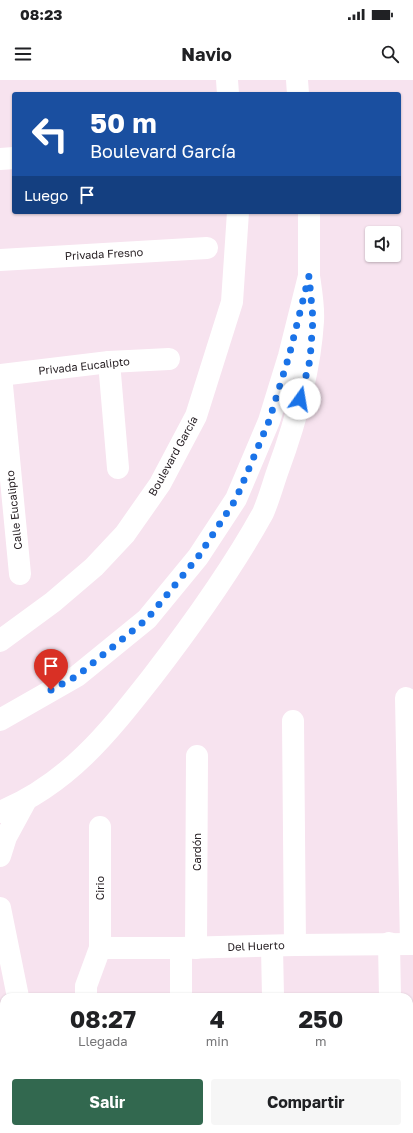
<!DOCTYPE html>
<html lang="es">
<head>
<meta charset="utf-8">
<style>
	body { margin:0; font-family:"Golos Text",sans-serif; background:#f6f6f6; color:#202124; height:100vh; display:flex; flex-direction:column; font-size:15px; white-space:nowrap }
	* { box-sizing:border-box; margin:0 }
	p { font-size:13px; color:#757577 }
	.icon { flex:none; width:22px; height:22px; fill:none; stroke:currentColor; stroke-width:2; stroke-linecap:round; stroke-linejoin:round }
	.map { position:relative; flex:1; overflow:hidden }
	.sheet { position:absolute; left:0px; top:913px; width:413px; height:140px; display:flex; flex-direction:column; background:#fff; border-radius:12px 12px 0 0; box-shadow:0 1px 3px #0004 }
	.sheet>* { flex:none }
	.banner { position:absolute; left:12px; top:12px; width:389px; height:122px; border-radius:4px; box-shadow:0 1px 3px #0004; background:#1a4fa0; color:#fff; overflow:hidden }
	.buttons { position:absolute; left:365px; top:146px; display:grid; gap:8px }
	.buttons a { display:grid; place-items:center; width:36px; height:36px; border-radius:4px; background:#fff; box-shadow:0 1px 3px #0004; font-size:20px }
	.pin { position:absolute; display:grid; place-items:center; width:34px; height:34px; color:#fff; margin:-41px -17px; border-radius:50% 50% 50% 0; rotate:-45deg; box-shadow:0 0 4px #0007 }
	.pin .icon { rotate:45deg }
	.me { position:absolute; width:44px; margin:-22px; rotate:13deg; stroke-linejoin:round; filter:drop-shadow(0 0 3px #0008) }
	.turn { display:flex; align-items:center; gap:14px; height:84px; padding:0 12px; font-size:18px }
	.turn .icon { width:52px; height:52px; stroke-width:2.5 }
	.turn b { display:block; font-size:28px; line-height:34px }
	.then { display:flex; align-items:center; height:38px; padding:0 12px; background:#0003; gap:8px; font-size:15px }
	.eta { display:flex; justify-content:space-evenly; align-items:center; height:68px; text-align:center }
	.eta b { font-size:24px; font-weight:700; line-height:28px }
	.button { display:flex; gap:8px; margin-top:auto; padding:8px 12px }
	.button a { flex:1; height:46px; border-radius:4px; background:#32684f; color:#fff; font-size:16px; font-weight:700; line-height:46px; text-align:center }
	.button a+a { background:#f6f6f6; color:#202124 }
	.status { display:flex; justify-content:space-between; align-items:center; height:28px; padding:0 20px; background:#fff; direction:ltr }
	.status svg { height:11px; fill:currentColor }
	header { display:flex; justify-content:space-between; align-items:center; height:52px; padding:0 12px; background:#fff; font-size:18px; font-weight:700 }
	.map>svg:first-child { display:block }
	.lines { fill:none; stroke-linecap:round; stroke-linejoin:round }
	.minor { stroke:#fff; stroke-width:22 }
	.major { stroke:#fff; stroke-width:22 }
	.route { stroke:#1a73e8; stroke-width:7; stroke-dasharray:0 12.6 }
	.labels { text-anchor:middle; stroke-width:4; stroke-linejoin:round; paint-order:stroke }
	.street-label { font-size:11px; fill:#282125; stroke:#fff }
</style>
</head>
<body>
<div class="status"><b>08:23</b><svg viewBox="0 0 49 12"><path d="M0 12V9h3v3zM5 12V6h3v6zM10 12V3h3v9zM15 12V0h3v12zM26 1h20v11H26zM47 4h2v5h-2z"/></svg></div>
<header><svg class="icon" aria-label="menu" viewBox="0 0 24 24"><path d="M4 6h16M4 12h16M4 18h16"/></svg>Navio<svg class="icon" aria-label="search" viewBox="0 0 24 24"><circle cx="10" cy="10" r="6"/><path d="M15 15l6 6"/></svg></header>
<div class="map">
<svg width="413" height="1053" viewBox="0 0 413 1053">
	<rect width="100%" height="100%" fill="#f7e3ef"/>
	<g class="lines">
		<g class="minor">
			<path d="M0,79L14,78"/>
			<path d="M0,180L207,168"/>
			<path d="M109,282L118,388"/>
			<path d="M0,295L109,282L169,279"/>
			<path d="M1,295L20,494"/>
			<path d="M406,618L411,864"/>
			<path d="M293,641L295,865"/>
			<path d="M0,776L6,757L25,722"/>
			<path d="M0,828L18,917"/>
			<path d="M389,863L390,917"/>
			<path d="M272,867L273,917"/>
			<path d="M100,868H181L295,865L413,864"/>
			<path d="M181,868V917"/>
			<path d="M196,868L197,676"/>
			<path d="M86,917V906L100,868V747"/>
			<path d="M0,1004L4,1031"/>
			<path d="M6,1049V1053"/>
			<path d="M34,1049L35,1053"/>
			<path d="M183,1049L184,1053"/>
			<path d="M276,1049V1053"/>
			<path d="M392,1049L393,1053"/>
		</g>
		<g class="major">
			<path d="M227,0L228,14"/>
			<path d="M297,0L298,14"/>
			<path d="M0,561L53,522L94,487L125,454L160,404L196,336L232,222L238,132"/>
			<path d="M0,640L77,596L147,539L198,477L236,419L269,341L289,276L309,196V132"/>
			<path d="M0,732C68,704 108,653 152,597C192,545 231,491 263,433C269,419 273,404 278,390C296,341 310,292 313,241C314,226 311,210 309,196"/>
		</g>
	</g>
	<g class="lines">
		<path class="route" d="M51,610L77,596L147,539L198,477L236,419L269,341L289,276L309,196L313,239L310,280L300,319"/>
	</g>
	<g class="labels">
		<g class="street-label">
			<text transform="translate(104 174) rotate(-3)" y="4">Privada Fresno</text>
			<text transform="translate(84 286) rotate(-6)" y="4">Privada Eucalipto</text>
			<text transform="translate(173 376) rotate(-61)" y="4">Boulevard García</text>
			<text transform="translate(14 430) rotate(-96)" y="4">Calle Eucalipto</text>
			<text transform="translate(197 772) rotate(-90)" y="4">Cardón</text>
			<text transform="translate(100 808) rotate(-90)" y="4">Cirio</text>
			<text transform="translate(256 866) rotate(-2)" y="4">Del Huerto</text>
		</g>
	</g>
</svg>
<div class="buttons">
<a><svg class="icon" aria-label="sound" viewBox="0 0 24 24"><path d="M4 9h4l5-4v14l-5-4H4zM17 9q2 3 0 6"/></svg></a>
</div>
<div class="pin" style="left:51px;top:610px;background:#d93025"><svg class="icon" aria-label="arrive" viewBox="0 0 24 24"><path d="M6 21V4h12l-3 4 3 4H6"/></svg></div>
<svg class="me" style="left:300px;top:319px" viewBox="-20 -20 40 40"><circle r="19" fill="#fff"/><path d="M0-13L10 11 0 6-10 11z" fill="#1a73e8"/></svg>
<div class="banner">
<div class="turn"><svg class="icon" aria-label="left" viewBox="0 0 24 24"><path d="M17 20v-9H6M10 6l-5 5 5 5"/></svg><div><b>50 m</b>Boulevard García</div></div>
<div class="then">Luego<svg class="icon" aria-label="arrive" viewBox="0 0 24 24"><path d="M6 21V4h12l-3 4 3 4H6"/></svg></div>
</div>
<section class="sheet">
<div class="eta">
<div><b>08:27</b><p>Llegada</p></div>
<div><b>4</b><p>min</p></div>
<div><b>250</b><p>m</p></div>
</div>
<div class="button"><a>Salir</a><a>Compartir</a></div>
</section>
</div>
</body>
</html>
